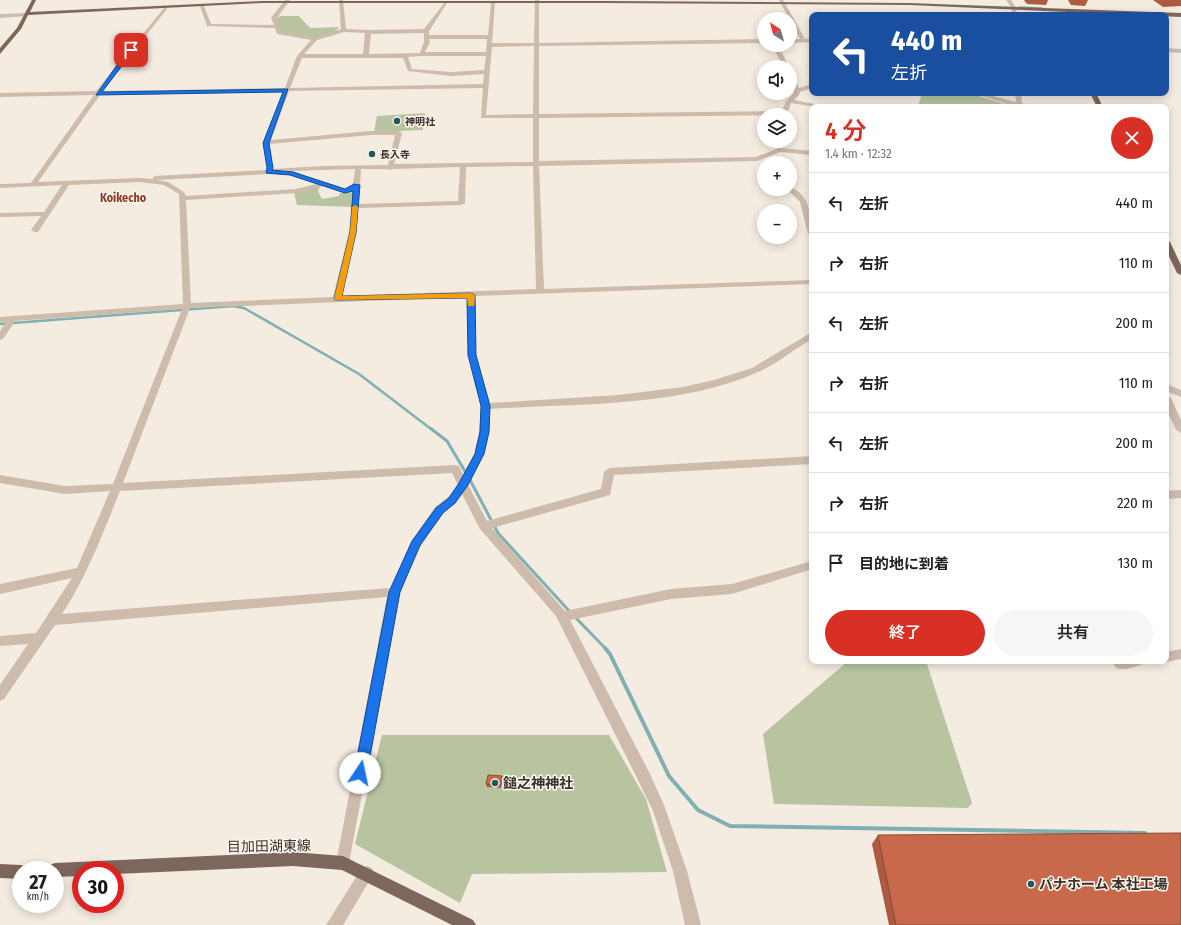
<!DOCTYPE html>
<html lang="ja">
<head>
<meta charset="utf-8">
<style>
	body { margin:0; font-family:"Fira Sans Condensed","Noto Sans JP",sans-serif; background:#f6f6f6; color:#202124; height:100vh; display:flex; flex-direction:column; font-size:15px; white-space:nowrap }
	* { box-sizing:border-box; margin:0 }
	p { font-size:13px; color:#757577 }
	.icon { flex:none; width:22px; height:22px; fill:none; stroke:currentColor; stroke-width:2; stroke-linecap:round; stroke-linejoin:round }
	.map { position:relative; flex:1; overflow:hidden }
	.panel { position:absolute; left:809px; top:104px; width:360px; height:560px; display:flex; flex-direction:column; background:#fff; border-radius:8px; box-shadow:0 2px 10px #0003 }
	.panel>* { flex:none }
	.banner { position:absolute; left:809px; top:12px; width:360px; height:84px; border-radius:8px; box-shadow:0 2px 10px #0003; background:#1a4fa0; color:#fff; overflow:hidden }
	.needle { width:26px; rotate:323deg }
	.fabs { position:absolute; left:757px; top:12px; display:grid; gap:8px }
	.fabs a { display:grid; place-items:center; width:40px; height:40px; border-radius:50%; background:#fff; box-shadow:0 2px 10px #0003; font-size:20px }
	.speed { position:absolute; left:12px; top:861px; display:flex; gap:8px; font-size:20px; font-weight:700; text-align:center }
	.speed>* { display:grid; place-content:center; width:52px; height:52px; border-radius:50%; background:#fff; box-shadow:0 2px 10px #0003; line-height:1 }
	.speed small { font-size:10px; font-weight:400 }
	.speed .limit { border:6px solid #d22; background:#fff; color:#111 }
	.pin { position:absolute; display:grid; place-items:center; width:34px; height:34px; color:#fff; margin:-17px; border-radius:8px; box-shadow:0 2px 6px #0006 }
	.me { position:absolute; width:44px; margin:-22px; rotate:11deg; stroke-linejoin:round; filter:drop-shadow(0 0 3px #0008) }
	.turn { display:flex; align-items:center; gap:14px; height:84px; padding:0 16px; font-size:18px }
	.turn .icon { width:52px; height:52px; stroke-width:2.5 }
	.turn b { display:block; font-size:28px; line-height:34px }
	.round { display:grid; place-items:center; flex:none; width:42px; height:42px; border-radius:21px; background:#f6f6f6 }
	.summary { display:flex; align-items:center; justify-content:space-between; height:68px; padding:0 16px }
	h1 { font-size:24px; font-weight:600; line-height:30px; color:#d93025 }
	.action { display:flex; gap:8px; margin-top:auto; padding:8px 16px }
	.action a { flex:1; height:46px; border-radius:24px; background:#d93025; color:#fff; font-size:16px; font-weight:600; line-height:46px; text-align:center }
	.action a+a { background:#f6f6f6; color:#202124 }
	ul { padding:0; list-style:none }
	li { display:flex; align-items:center; gap:12px; height:60px; padding:0 16px; border-top:1px solid #e0e0e0 }
	li div { flex:1 }
	li b { display:block; font-size:15px }
	li em { font-style:normal }
	.map>svg:first-child { display:block }
	.green { fill:#b8c4a0 }
	.lines { fill:none; stroke-linecap:round; stroke-linejoin:round }
	.stream-far3 { stroke:#7fb0b2; stroke-width:1.5 }
	.stream-far2 { stroke:#7fb0b2; stroke-width:2.5 }
	.stream-far1 { stroke:#7fb0b2; stroke-width:3 }
	.stream { stroke:#7fb0b2; stroke-width:4 }
	.minor { fill:#cdbbac; fill-rule:evenodd }
	.major { fill:#7d675c; fill-rule:evenodd }
	.wall { fill:#ac5a40 }
	.building { fill:#c8694b; stroke:#8c4a34 }
	.route { fill:#1a73e8; stroke:#114b97 }
	.slow { fill:#f59e0b }
	.poi-dot { fill:#1f5a5e; stroke:#fbf5ee; stroke-width:1.5 }
	.labels { text-anchor:middle; stroke-width:3; stroke-linejoin:round; paint-order:stroke }
	.far-poi-label { font-size:10px; font-weight:bold; fill:#3b302b; stroke:#fbf5ee; text-anchor:start }
	.far-quarter-label { font-size:12px; font-weight:bold; fill:#8c3b22; stroke:#fbf5ee }
	.near-poi-label { font-size:14px; font-weight:bold; fill:#3b302b; stroke:#fbf5ee; text-anchor:start }
	.near-street-label { font-size:14px; fill:#3b302b; stroke:#fbf5ee }
</style>
</head>
<body>
<div class="map">
<svg width="1181" height="925" viewBox="0 0 1181 925">
	<rect width="100%" height="100%" fill="#f4ebe1"/>
	<g class="green">
		<path d="M281,16H299L310,28L339,27C325,44 298,35 280,32L276,18Z"/>
		<path d="M922,93H969L1014,107H918Z"/>
		<path d="M425,113L423,130L374,132L377,116Z"/>
		<path d="M317,186L320,187L318,191L322,199L339,196L340,193L348,192L355,193L354,207L297,205L294,192Z"/>
		<path d="M848,661H926L972,803L968,808L774,804L763,734Z"/>
		<path d="M382,735H609L646,799L667,872L472,874L460,903L355,844Z"/>
	</g>
	<g class="lines">
		<path class="stream-far3" d="M1019,7L1042,8"/>
		<path class="stream-far2" d="M0,324L233,306L244,308L359,374L431,429"/>
		<g class="stream-far1">
			<path d="M430,428L447,441L466,473"/>
			<path d="M469,478L498,533L571,613"/>
			<path d="M575,617L606,649"/>
		</g>
		<path class="stream" d="M605,648L610,654L669,776L698,810L730,826L1145,833"/>
		<g class="minor">
			<path d="M285,0H290L277,18L281,32L315,37L341,29L339,0H343L346,29L368,30L424,29L445,2L447,3L429,31V35H488L491,3L493,2L495,3L492,43H534L535,0H539V43L764,39V43L539,46V114L782,111L786,101L794,93L790,82V74L793,76L799,88L812,84V88L800,92L799,95L794,100L830,107H815L791,103L787,115L539,118V161L756,157L779,148L812,151V155L780,152L757,161L539,166L544,289L812,280V284L475,296L476,355L490,403L618,395L683,387L714,380L752,368L812,332V339C794,349 777,364 758,372C677,408 577,403 490,409L489,432L484,454L468,485L487,521L601,489L604,472L609,468L812,456V464L614,475L610,495L492,528L565,611L671,589L732,584L812,561V569L732,594L671,599L570,620L649,772L664,805L687,871L701,925H685L673,871L653,811L639,782L556,616L480,529L462,494L456,503L443,513L421,546L400,592L348,868L343,870L338,868L336,863L387,597L55,625L4,699L0,701V685L28,644L0,646V636L36,633L72,578L0,594V584L77,568L110,491L65,494L0,483V475L65,486L113,484L182,309L15,321L3,339L0,340V331L6,322L0,323V317L183,304L179,194L164,185L139,182L69,185L38,232H35L31,230L41,216L0,217V213L44,212L62,185L0,188V184L31,183L94,95L0,97V93L96,91L165,7L167,9L102,91L285,88L297,56L311,40L277,34L275,28L207,26L200,6L202,5L204,6L211,24L274,25L271,18ZM344,32L365,33L363,54H304L317,40ZM424,33V42L420,53L369,54L371,34ZM429,39H487L486,52H425L430,42ZM534,46L533,114L486,115L492,47ZM422,56H486L484,70L451,72L412,69L408,57ZM302,58H403L408,71L451,76L484,74L483,84L290,88ZM483,88L481,118H533V162L394,164L402,133L399,131H371L271,140L289,91ZM283,92L263,142L267,168L266,170L155,176L153,177V179L139,178L38,182L100,95ZM371,135H395L388,165L321,166L273,169L269,144ZM533,166L536,289L342,296L357,232L358,208L461,205L465,203L466,167ZM460,167L458,201L359,204L361,169H387L390,170L393,169ZM355,169L353,184L345,189L292,171ZM268,174L289,175L316,184L296,189L186,196L184,192L168,182L157,180ZM323,186L345,193L353,191L349,232L333,297L191,303L186,200L296,193ZM467,297L468,355L481,406L479,432L474,454L463,475L459,466L455,465L123,483L190,308ZM452,473L458,485L448,497L435,507L412,541L390,588L62,614C87,576 103,533 120,491Z"/>
			<path d="M779,0H783L805,39L812,38V42L790,43V39H800Z"/>
			<path d="M1006,0H1011L1016,8L1017,15H1011L1012,8Z"/>
			<path d="M29,13L27,16L0,18V14Z"/>
			<path d="M772,45H778L789,67H783Z"/>
			<path d="M1166,48L1181,49V53L1166,52Z"/>
			<path d="M973,93H982L1016,102L1015,93H1021L1022,103L1035,107H1016Z"/>
			<path d="M790,187C810,194 812,218 812,236L808,234L800,202L787,189H790Z"/>
			<path d="M1166,384L1181,390V397L1166,391Z"/>
			<path d="M1166,395L1171,398L1181,420V433L1176,430L1166,408Z"/>
			<path d="M1181,490V498L1166,499V491Z"/>
			<path d="M1181,649V659L1166,662L1162,661H1166V652Z"/>
			<path d="M1112,661H1143L1141,665C1134,667 1123,671 1116,668Z"/>
			<path d="M367,866L372,868L374,873L343,925H326L362,868Z"/>
		</g>
		<g class="major">
			<path d="M32,0H36L30,12L262,1H604L909,3L1181,13V17L909,5L604,3H262L28,15L21,29L0,54V48L17,28Z"/>
			<path d="M1090,93H1096L1103,107H1097Z"/>
			<path d="M1166,240L1170,242L1181,265V275L1177,273L1166,250Z"/>
			<path d="M293,852L343,856L473,920L476,925H452L342,870L293,866L115,874V870H81V876L55,877V870H48L50,865L55,863Z"/>
			<path d="M0,864L21,865L26,867L27,870H21V879L0,878Z"/>
		</g>
	</g>
	<g class="wall">
		<path d="M1024,0H1048L1046,5L1027,4Z"/>
		<path d="M1068,0H1088L1085,6L1071,5Z"/>
		<path d="M1153,0H1181V6L1163,7Z"/>
		<path d="M502,776V779L501,788L487,787L486,784Z"/>
		<path d="M878,835L1181,925H889L872,844Z"/>
	</g>
	<g class="building">
		<path d="M488,775L502,776L501,785L486,784Z"/>
		<path d="M1181,833V925H896L878,835Z"/>
	</g>
	<path class="route" d="M129,48L134,50L102,92L288,89L269,143L273,168L272,170L293,172L345,189L354,184L360,185L356,232L342,296L471,293L475,295L476,355L490,406L489,432L484,454L468,485L455,503L443,513L420,545L400,592L367,773L365,777L360,779L356,777L354,773L389,592L412,541L436,508L449,498L459,483L475,454L480,432L481,406L468,355L467,298L335,300L334,299L350,232L353,191L345,193L290,175L266,173L267,168L263,143L283,92L96,95Z"/>
	<path class="slow" d="M355,205L358,207L356,232L342,296L471,293L475,295L474,306H468L467,298L335,300L334,299L350,232L352,207Z"/>
	<g class="poi-dot">
		<circle cx="397" cy="121" r="4"/>
		<circle cx="372" cy="154" r="4"/>
		<circle cx="495" cy="783" r="4"/>
		<circle cx="1031" cy="884" r="4"/>
	</g>
	<g class="labels">
		<g class="far-poi-label">
			<text x="405" y="125">神明社</text>
			<text x="380" y="158">長入寺</text>
		</g>
		<g class="far-quarter-label">
			<text x="123" y="202">Koikecho</text>
		</g>
		<g class="near-poi-label">
			<text x="503" y="788">鎚之神神社</text>
			<text x="1039" y="889">パナホーム 本社工場</text>
		</g>
		<g class="near-street-label">
			<text transform="translate(269 846) rotate(-1)" y="5">目加田湖東線</text>
		</g>
	</g>
</svg>
<div class="fabs">
<a><svg class="needle" viewBox="-14 -14 28 28"><path d="M0-13l5 13h-10z" fill="#e53935"/><path d="M0 13l5-13h-10z" fill="#757577"/></svg></a>
<a><svg class="icon" aria-label="sound" viewBox="0 0 24 24"><path d="M4 9h4l5-4v14l-5-4H4zM17 9q2 3 0 6"/></svg></a>
<a><svg class="icon" aria-label="layers" viewBox="0 0 24 24"><path d="M12 4l9 5-9 5-9-5zM3 14l9 5 9-5"/></svg></a>
<a>+</a>
<a>−</a>
</div>
<div class="speed"><div>27<small>km/h</small></div><div class="limit">30</div></div>
<div class="pin" style="left:131px;top:50px;background:#d93025"><svg class="icon" aria-label="arrive" viewBox="0 0 24 24"><path d="M6 21V4h12l-3 4 3 4H6"/></svg></div>
<svg class="me" style="left:360px;top:773px" viewBox="-20 -20 40 40"><circle r="19" fill="#fff"/><path d="M0-13L10 11 0 6-10 11z" fill="#1a73e8"/></svg>
<div class="banner">
<div class="turn"><svg class="icon" aria-label="left" viewBox="0 0 24 24"><path d="M17 20v-9H6M10 6l-5 5 5 5"/></svg><div><b>440 m</b>左折</div></div>
</div>
<section class="panel">
<div class="summary"><div><h1>4 分</h1><p>1.4 km · 12:32</p></div><a class="round" style="background:#d93025;color:#fff"><svg class="icon" aria-label="close" viewBox="0 0 24 24"><path d="M6 6l12 12M18 6L6 18"/></svg></a></div>
<ul>
<li><svg class="icon" aria-label="left" viewBox="0 0 24 24"><path d="M17 20v-9H6M10 6l-5 5 5 5"/></svg><div><b>左折</b></div><em>440 m</em></li>
<li><svg class="icon" aria-label="right" viewBox="0 0 24 24"><path d="M7 20v-9h11M14 6l5 5-5 5"/></svg><div><b>右折</b></div><em>110 m</em></li>
<li><svg class="icon" aria-label="left" viewBox="0 0 24 24"><path d="M17 20v-9H6M10 6l-5 5 5 5"/></svg><div><b>左折</b></div><em>200 m</em></li>
<li><svg class="icon" aria-label="right" viewBox="0 0 24 24"><path d="M7 20v-9h11M14 6l5 5-5 5"/></svg><div><b>右折</b></div><em>110 m</em></li>
<li><svg class="icon" aria-label="left" viewBox="0 0 24 24"><path d="M17 20v-9H6M10 6l-5 5 5 5"/></svg><div><b>左折</b></div><em>200 m</em></li>
<li><svg class="icon" aria-label="right" viewBox="0 0 24 24"><path d="M7 20v-9h11M14 6l5 5-5 5"/></svg><div><b>右折</b></div><em>220 m</em></li>
<li><svg class="icon" aria-label="arrive" viewBox="0 0 24 24"><path d="M6 21V4h12l-3 4 3 4H6"/></svg><div><b>目的地に到着</b></div><em>130 m</em></li>
</ul>
<div class="action"><a>終了</a><a>共有</a></div>
</section>
</div>
</body>
</html>
